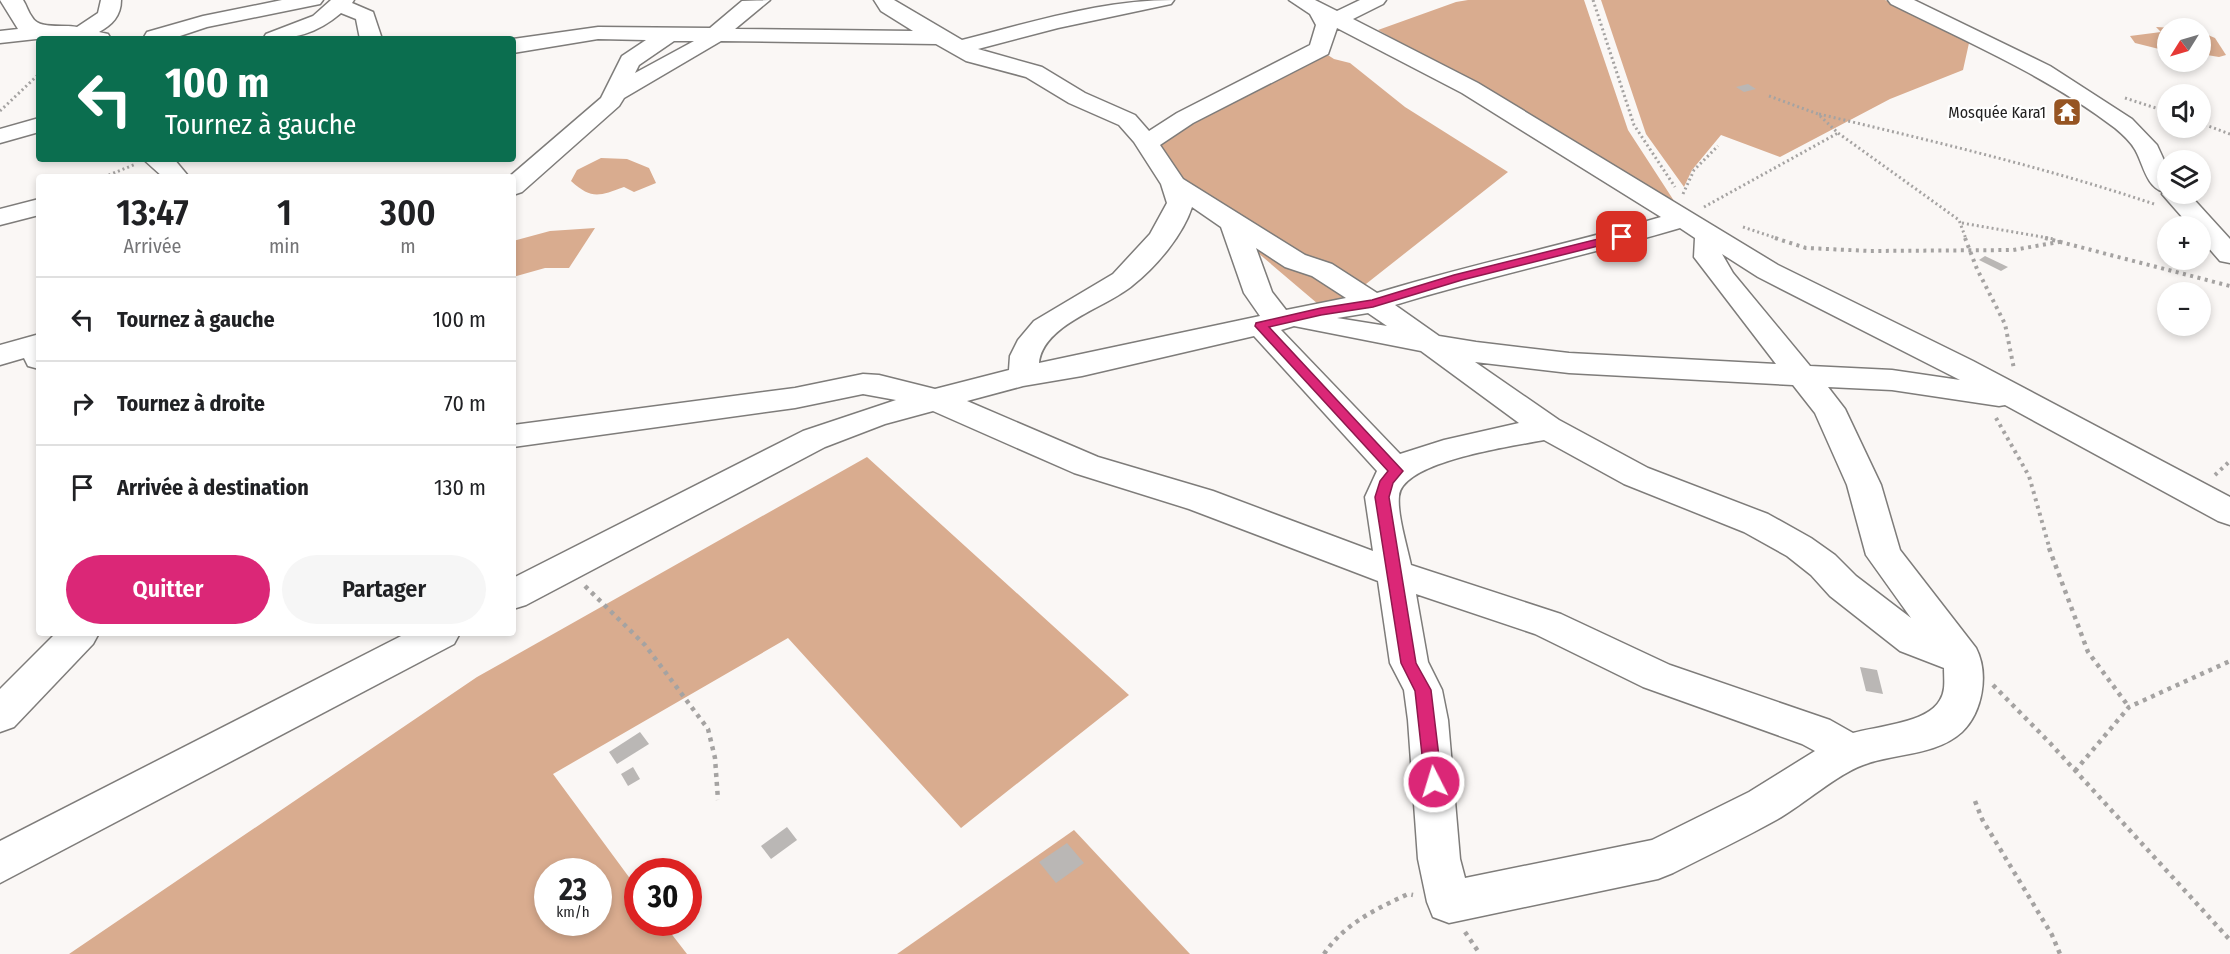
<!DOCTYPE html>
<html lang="fr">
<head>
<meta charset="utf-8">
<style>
	body { margin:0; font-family:"Fira Sans Condensed",sans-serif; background:#f6f6f6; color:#202124; height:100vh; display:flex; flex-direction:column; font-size:22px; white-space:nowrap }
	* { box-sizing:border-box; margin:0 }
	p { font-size:20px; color:#757577 }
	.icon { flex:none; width:33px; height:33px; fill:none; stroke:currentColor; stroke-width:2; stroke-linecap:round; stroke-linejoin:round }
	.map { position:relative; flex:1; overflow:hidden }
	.drawer { position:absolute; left:36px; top:174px; width:480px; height:462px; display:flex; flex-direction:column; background:#fff; border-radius:6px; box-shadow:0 3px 9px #0003 }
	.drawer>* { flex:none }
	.banner { position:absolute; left:36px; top:36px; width:480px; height:126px; border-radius:6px; box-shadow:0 3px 9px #0003; background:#0b6e4f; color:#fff; overflow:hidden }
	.needle { width:39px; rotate:233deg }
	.buttons { position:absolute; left:2157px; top:18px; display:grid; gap:12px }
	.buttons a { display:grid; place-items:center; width:54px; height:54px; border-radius:50%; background:#fff; box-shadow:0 3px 9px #0003; font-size:30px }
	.speed { position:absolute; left:534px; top:858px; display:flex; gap:12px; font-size:30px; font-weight:700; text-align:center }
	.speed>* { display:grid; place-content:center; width:78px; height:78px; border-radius:50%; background:#fff; box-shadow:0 3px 9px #0003; line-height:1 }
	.speed small { font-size:15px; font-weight:400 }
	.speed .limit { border:9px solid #d22; background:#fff; color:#111 }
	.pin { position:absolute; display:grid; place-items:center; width:51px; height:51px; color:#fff; margin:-26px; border-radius:12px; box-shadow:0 3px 9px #0006 }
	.me { position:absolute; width:66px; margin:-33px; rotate:355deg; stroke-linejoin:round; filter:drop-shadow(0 0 4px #0008) }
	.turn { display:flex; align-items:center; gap:21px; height:126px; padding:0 30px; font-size:27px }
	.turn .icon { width:78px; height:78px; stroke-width:2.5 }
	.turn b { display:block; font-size:42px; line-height:51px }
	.eta { display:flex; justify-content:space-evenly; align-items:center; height:102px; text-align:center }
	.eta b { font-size:36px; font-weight:600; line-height:42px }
	.cta { display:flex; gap:12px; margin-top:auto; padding:12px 30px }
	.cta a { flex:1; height:69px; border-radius:36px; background:#db2777; color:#fff; font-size:24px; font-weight:600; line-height:69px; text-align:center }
	.cta a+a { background:#f6f6f6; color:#202124 }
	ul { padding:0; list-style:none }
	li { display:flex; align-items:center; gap:18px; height:84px; padding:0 30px; border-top:2px solid #e0e0e0 }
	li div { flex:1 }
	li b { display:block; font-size:22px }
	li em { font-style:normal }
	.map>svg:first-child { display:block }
	.forest { fill:#d9ac8f; fill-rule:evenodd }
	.building { fill:#bab7b5 }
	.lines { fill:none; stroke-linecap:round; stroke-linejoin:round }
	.minor-casing { stroke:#7e7c7a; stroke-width:3 }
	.path-far2 { stroke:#a5a3a2; stroke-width:3; stroke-dasharray:2 3; stroke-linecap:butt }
	.path-far1 { stroke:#a5a3a2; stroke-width:4; stroke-dasharray:3 4.5; stroke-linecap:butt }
	.path { stroke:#a5a3a2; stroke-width:4.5; stroke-dasharray:4 5; stroke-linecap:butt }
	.minor { fill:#fff; fill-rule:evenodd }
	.route { fill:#db2777; stroke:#8e194d; stroke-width:1.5 }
	.labels { text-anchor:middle; stroke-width:4.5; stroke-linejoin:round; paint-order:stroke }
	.far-poi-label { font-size:16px; fill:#212020; stroke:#fff; text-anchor:end }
</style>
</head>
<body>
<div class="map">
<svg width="2230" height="954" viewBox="0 0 2230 954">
	<rect width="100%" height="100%" fill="#faf7f5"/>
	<g class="forest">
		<path d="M1468,0H1584L1628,130L1678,207L1486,91L1378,30L1456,2Z"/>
		<path d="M1601,0H1885L1956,29L1969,43L1963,70L1890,99L1780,157L1721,135L1692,170L1684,187L1646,134Z"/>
		<path d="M2156,27L2174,28H2168L2167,51L2135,43L2130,36L2161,32Z"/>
		<path d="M2201,32L2215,38L2226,55L2219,57L2201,54Z"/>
		<path d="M1317,48L1334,59L1350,63L1405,107L1508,172L1352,295L1318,304L1177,184L1146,140Z"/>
		<path d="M601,158L627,159L649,168L656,183L634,192L624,187C599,196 592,200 571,181L577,170Z"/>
		<path d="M595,228L569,268H545L513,277V241L550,231Z"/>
		<path d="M867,457L1129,695L961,828L788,638L553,774L637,888L638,922L663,923L687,954H69L477,677ZM548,872H598V922H548Z"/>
		<path d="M1074,830L1190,954H897Z"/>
	</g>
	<g class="building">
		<path d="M1748,84L1756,89L1744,92L1736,87Z"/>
		<path d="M1985,256L2008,267L2001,271L1979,260Z"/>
		<path d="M1860,667L1877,670L1883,694L1866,691Z"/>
		<path d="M640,732L649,744L617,764L609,752Z"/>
		<path d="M633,767L640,779L628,786L621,774Z"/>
		<path d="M787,827L797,840L771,859L761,846Z"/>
		<path d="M1067,843L1084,863L1056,883L1039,862Z"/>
	</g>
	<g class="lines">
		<g class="minor-casing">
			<g id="minor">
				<path d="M0,0H23C27,6 28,12 32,17C39,30 63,24 77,27L98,13L101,0H121C121,16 112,25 99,32L108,34L111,39L63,36L0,43V31L18,29Z"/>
				<path d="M282,0H323L320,4L207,27L171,39L144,37L147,32L203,16Z"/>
				<path d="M331,0H354L352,3L373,12L382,39H360L356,19L341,13C316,34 295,39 263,39L266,34L313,16Z"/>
				<path d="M770,0L735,29L913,31L881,11L874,0H894L962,40C1032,22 1102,0 1174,0L1171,4L1058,28L978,49L1042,67L1085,93L1135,115L1149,131L1177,113L1310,45L1316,25L1310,14L1289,0H1315L1337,11L1360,0H1386L1383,4L1353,19L1478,83L1778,265L1973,361L2230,497V525L2218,521L2005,405L1999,406L1892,390L1828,387L1845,409L1881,485L1900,550L1976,648C1989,673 1983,712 1962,732C1936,756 1894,753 1863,765C1836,775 1804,804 1778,819C1744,838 1708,855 1673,873L1658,879L1449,923L1433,917L1427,902L1418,859L1408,720L1404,690L1390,663L1378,581L1189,509L1074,473L933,411L885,424L825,447L526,605L513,609V578L803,431L896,400L863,394L795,408L513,447V425L795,388L863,374L879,375L935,389L1009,370L1010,356L1018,340L1034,321L1113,274L1150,234L1167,203L1161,184L1134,142L1119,125L1069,103L1026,77L966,61L936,44L721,41L624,98L619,106L522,192L513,195V177H509L601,98L622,56L646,40L598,39L513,53V39L598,27L710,28L742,1ZM1337,28L1462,93L1661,217C1567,245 1471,264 1377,293L1332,264L1305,255L1183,179L1160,145L1193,123L1328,54ZM674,41H694L635,73L639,65ZM1192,207L1221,227L1244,293L1260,316L1039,363C1043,324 1106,308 1133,285C1156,267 1183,235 1192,207ZM1680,228L1695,238L1694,257L1776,364L1569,353L1476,342L1439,336L1395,305C1489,276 1585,256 1680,228ZM1256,248L1285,267L1312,276L1346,298L1286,310L1272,292ZM1722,254L1758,277L1960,380L1892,370L1810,366L1733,273ZM1368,313L1387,326L1337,318ZM1294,326L1421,351L1519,423L1444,440L1400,454L1281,330ZM1254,336L1377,471L1365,497L1373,551L1213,491L1098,457L967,401L1023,386L1082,376ZM1475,362L1569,373L1793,385L1815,413L1847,485L1866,555L1911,618L1856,576L1835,555L1811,538L1768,514L1648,468L1559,420ZM1544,440L1624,484L1744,532L1787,556L1811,575L1830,596L1900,651L1944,668C1944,679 1946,691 1940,700C1928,723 1877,726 1853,733L1830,720L1670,665L1561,614L1411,565C1407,546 1397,514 1399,496C1402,461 1514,446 1544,440ZM1416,594L1535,634L1643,687L1802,744L1815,751L1749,792L1652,840L1465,878L1460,859L1448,720L1442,690L1428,662Z"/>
				<path d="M1888,0H1914L2050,66L2132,119L2157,145L2168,169V194H2189L2230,239V263L2220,261L2200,238V226H2190L2162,194L2164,192C2145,187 2143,161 2134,148C2130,141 2121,133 2115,128C2047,76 1967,42 1891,4Z"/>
				<path d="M39,118V132L0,143V129Z"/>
				<path d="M143,159H174L189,177H163Z"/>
				<path d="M39,199V215L0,225V209Z"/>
				<path d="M36,335L39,336V369L28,366L24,358L0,365V345Z"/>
				<path d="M56,633H99L93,644L14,727L0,732V689Z"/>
				<path d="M407,633H460L454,644L0,883V841Z"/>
			</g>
		</g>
		<g class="path-far2">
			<path d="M1593,0L1634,125L1675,187"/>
			<path d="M1769,96L1818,114L1838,133L1959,220L1966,239"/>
			<path d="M2125,98L2168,112"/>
			<path d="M0,111L39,74"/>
			<path d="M1819,114C1932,141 2044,167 2154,204"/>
			<path d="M2200,123L2230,134"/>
			<path d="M104,177L136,164"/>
			<path d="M1683,194L1694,170L1718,146"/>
			<path d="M1704,207L1838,133"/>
			<path d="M1962,223L2054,239"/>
			<path d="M1743,227L1779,239"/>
		</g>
		<g class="path-far1">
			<path d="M1775,238L1806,248L1870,251L2013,250L2065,241"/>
			<path d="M1965,238L1977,269L2005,324L2014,369"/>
			<path d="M2045,238L2230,286"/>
			<path d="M1996,418L2029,476L2050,550"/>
			<path d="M2215,475L2230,461"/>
		</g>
		<g class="path">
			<path d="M2049,548L2088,652L2129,707"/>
			<path d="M585,586L645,645L708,729L715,758L718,800"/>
			<path d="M1993,685L2050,743L2230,940"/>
			<path d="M2075,771L2129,707L2230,661"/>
			<path d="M1975,801L1982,819L2052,935L2060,954"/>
			<path d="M1465,932L1480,954"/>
			<path d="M1324,954C1344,924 1376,909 1408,894L1413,895"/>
		</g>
		<use href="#minor" class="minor"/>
	</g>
	<path class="route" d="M1622,233L1628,237L1626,239L1462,280L1373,307L1321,315L1269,327L1403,471L1393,483L1389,497L1416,663L1431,690L1442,782L1440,787L1434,789L1428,787L1425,782L1415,691L1401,663L1375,497L1380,481L1388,471L1255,326L1256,323L1321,308L1372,300L1454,275Z"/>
	<defs>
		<g id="temple-square" transform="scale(1.5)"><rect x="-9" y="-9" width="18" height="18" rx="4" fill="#965422" stroke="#fff"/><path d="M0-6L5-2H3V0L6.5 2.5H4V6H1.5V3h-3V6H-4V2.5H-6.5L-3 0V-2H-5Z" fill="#fff"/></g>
	</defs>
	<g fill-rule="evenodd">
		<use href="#temple-square" x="2067" y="112"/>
	</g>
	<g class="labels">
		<g class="far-poi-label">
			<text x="2046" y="118">Mosquée Kara1</text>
		</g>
	</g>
</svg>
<div class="buttons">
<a><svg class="needle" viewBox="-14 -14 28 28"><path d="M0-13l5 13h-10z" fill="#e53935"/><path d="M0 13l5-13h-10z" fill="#757577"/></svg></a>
<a><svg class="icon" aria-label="sound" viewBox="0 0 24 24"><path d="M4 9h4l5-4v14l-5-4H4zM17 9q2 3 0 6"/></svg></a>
<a><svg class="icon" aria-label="layers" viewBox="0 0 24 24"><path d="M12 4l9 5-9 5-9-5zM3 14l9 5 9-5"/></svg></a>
<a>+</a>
<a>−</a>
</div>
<div class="speed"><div>23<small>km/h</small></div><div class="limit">30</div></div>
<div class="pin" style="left:1622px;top:237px;background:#d93025"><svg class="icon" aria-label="arrive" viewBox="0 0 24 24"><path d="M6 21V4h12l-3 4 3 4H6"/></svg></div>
<svg class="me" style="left:1434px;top:782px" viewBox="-20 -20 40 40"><circle r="17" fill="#db2777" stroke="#fff" stroke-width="3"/><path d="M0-11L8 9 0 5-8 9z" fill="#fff"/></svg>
<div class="banner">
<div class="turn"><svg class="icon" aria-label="left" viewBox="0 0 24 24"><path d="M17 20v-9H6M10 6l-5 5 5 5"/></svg><div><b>100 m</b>Tournez à gauche</div></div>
</div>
<section class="drawer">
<div class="eta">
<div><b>13:47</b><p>Arrivée</p></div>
<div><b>1</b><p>min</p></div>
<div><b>300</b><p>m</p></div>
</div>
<ul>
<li><svg class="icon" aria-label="left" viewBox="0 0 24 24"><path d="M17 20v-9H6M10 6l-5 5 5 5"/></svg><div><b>Tournez à gauche</b></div><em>100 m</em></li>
<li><svg class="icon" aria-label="right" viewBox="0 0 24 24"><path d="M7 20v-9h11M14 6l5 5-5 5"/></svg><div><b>Tournez à droite</b></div><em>70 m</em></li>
<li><svg class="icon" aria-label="arrive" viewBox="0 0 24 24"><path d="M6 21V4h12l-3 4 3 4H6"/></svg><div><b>Arrivée à destination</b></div><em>130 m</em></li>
</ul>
<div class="cta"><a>Quitter</a><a>Partager</a></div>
</section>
</div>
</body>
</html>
